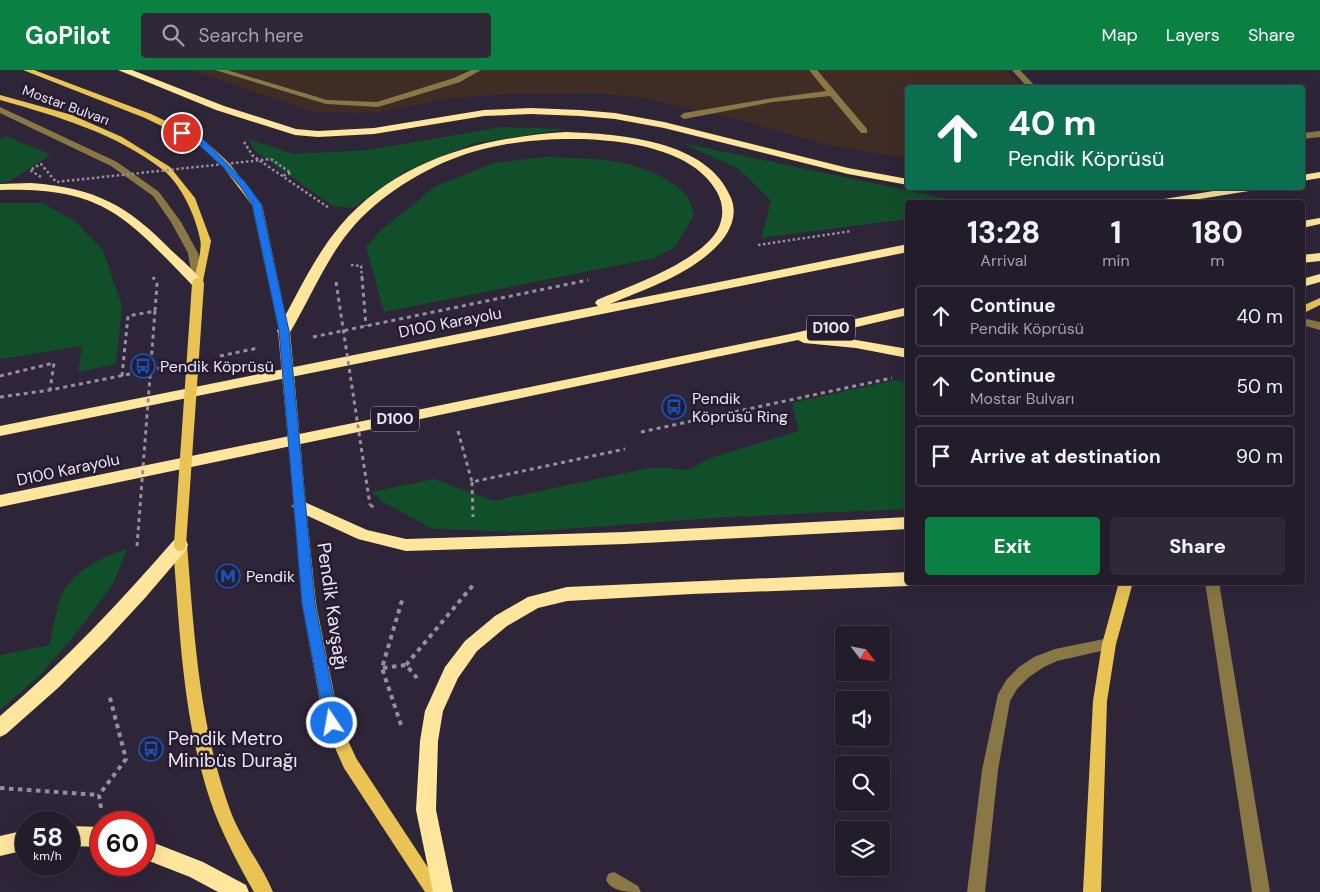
<!DOCTYPE html>
<html lang="en">
<head>
<meta charset="utf-8">
<style>
	body { margin:0; font-family:"DM Sans",sans-serif; background:#2f2937; color:#f1f3f6; height:100vh; display:flex; flex-direction:column; font-size:19px; white-space:nowrap }
	* { box-sizing:border-box; margin:0 }
	p { font-size:16px; color:#a3a1a9 }
	.icon { flex:none; width:28px; height:28px; fill:none; stroke:currentColor; stroke-width:2; stroke-linecap:round; stroke-linejoin:round }
	.map { position:relative; flex:1; overflow:hidden }
	.panel { position:absolute; left:905px; top:130px; width:400px; height:385px; display:flex; flex-direction:column; background:#231c2b; border-radius:5px; box-shadow:0 5px 20px #0002,0 0 0 1px #403a47 }
	.panel>* { flex:none }
	.guide { position:absolute; left:905px; top:15px; width:400px; height:105px; border-radius:5px; box-shadow:0 5px 20px #0002,0 0 0 1px #403a47; background:#0b6e4f; color:#fff; overflow:hidden }
	.needle { width:32px; rotate:122deg }
	.fabs { position:absolute; left:835px; top:556px; display:grid; gap:10px }
	.fabs a { display:grid; place-items:center; width:55px; height:55px; border-radius:5px; background:#231c2b; box-shadow:0 5px 20px #0002,0 0 0 1px #403a47; font-size:25px }
	.speed { position:absolute; left:15px; top:741px; display:flex; gap:10px; font-size:25px; font-weight:700; text-align:center }
	.speed>* { display:grid; place-content:center; width:65px; height:65px; border-radius:50%; background:#231c2b; box-shadow:0 5px 20px #0002,0 0 0 1px #403a47; line-height:1 }
	.speed small { font-size:12px; font-weight:400 }
	.speed .limit { border:8px solid #d22; background:#fff; color:#111 }
	.pin { position:absolute; display:grid; place-items:center; width:42px; height:42px; color:#fff; margin:-21px; border:2px solid #fff; border-radius:50%; box-shadow:0 1px 5px #0007 }
	.me { position:absolute; width:55px; margin:-28px; rotate:348deg; stroke-linejoin:round; filter:drop-shadow(0 0 4px #0008) }
	.turn { display:flex; align-items:center; gap:18px; height:105px; padding:0 20px; font-size:22px }
	.turn .icon { width:65px; height:65px; stroke-width:2.5 }
	.turn b { display:block; font-size:35px; line-height:42px }
	.eta { display:flex; justify-content:space-evenly; align-items:center; height:85px; text-align:center }
	.eta b { font-size:30px; font-weight:800; line-height:35px }
	.primary-button { display:flex; gap:10px; margin-top:auto; padding:10px 20px }
	.primary-button a { flex:1; height:58px; border-radius:5px; background:#0b8043; color:#fff; font-size:20px; font-weight:800; line-height:58px; text-align:center }
	.primary-button a+a { background:#2f2937; color:#f1f3f6 }
	ul { padding:0; list-style:none }
	li { display:flex; align-items:center; gap:15px; height:62px; margin:0 10px 8px; padding:0 10px; border:2px solid #403a47; border-radius:5px }
	li div { flex:1 }
	li b { display:block; font-size:19px }
	li em { font-style:normal }
	header { display:flex; align-items:center; gap:30px; box-sizing:border-box; height:70px; padding:0 25px; background:#0b8043; color:#fff }
	header strong { font-size:24px }
	nav { display:flex; gap:28px; margin-inline-start:auto; font-size:18px }
	.search { width:350px; height:45px; background:#2f2937; display:flex; align-items:center; gap:12px; box-sizing:border-box; padding:0 18px; border-radius:5px; color:#a3a1a9; font-size:19px }
	.map>svg:first-child { display:block }
	.industrial { fill:#3f2d25 }
	.green { fill:#104f2a }
	.lines { fill:none; stroke-linecap:round; stroke-linejoin:round }
	.path-far2 { stroke:#968f9f; stroke-width:2.5; stroke-dasharray:2.5 2.5; stroke-linecap:butt }
	.path-far1 { stroke:#968f9f; stroke-width:3; stroke-dasharray:4 4; stroke-linecap:butt }
	.path { stroke:#968f9f; stroke-width:4; stroke-dasharray:4.5 4.5; stroke-linecap:butt }
	.minor { fill:#897745; fill-rule:evenodd }
	.major { fill:#e9c454; fill-rule:evenodd }
	.highway { fill:#ffe69c; fill-rule:evenodd }
	.path-bridge-far1 { stroke:#968f9f; stroke-width:2.5; stroke-dasharray:2.5 2.5; stroke-linecap:butt }
	.path-bridge { stroke:#968f9f; stroke-width:3; stroke-dasharray:4 4; stroke-linecap:butt }
	.major-bridge { stroke:#e9c454; stroke-width:12 }
	.route { fill:#1a73e8; stroke:#114b97 }
	.labels { text-anchor:middle; stroke-width:5; stroke-linejoin:round; paint-order:stroke }
	.far-street-label { font-size:14px; fill:#ece6f3; stroke:#251c2f }
	.shield { fill:#251c2f; stroke:#b0a9b8; stroke-width:1 }
	.shield-label { font-size:15px; font-weight:bold; fill:#ece6f3 }
	.street-label { font-size:16px; fill:#ece6f3; stroke:#251c2f }
	.poi-label { font-size:16px; fill:#ece6f3; stroke:#251c2f; text-anchor:start }
	.near-street-label { font-size:19px; fill:#ece6f3; stroke:#251c2f }
	.near-poi-label { font-size:19px; fill:#ece6f3; stroke:#251c2f; text-anchor:start }
</style>
</head>
<body>
<header>
<strong>GoPilot</strong>
<div class="search"><svg class="icon" aria-label="search" viewBox="0 0 24 24"><circle cx="10" cy="10" r="6"/><path d="M15 15l6 6"/></svg>Search here</div>
<nav><a>Map</a><a>Layers</a><a>Share</a></nav>
</header>
<div class="map">
<svg width="1320" height="822" viewBox="0 0 1320 822">
	<rect width="100%" height="100%" fill="#2f2539"/>
	<path class="industrial" d="M190,0H1005L1022,17L908,18L907,88L828,75L740,50L644,28L607,24H506L447,29L374,43L314,42Z"/>
	<g class="green">
		<path d="M501,57L567,59L475,73L406,101L353,138L333,136L256,82L248,69L293,84L368,80Z"/>
		<path d="M6,66L51,85L8,112L0,113V70Z"/>
		<path d="M682,73L962,132H908L907,149L761,168L771,131L739,99Z"/>
		<path d="M544,87C593,88 648,88 685,124C690,128 692,138 694,145L675,177L655,188L384,242L366,177L380,161L436,116L494,93Z"/>
		<path d="M0,133H42L75,151L103,180L122,236L116,294L78,302L82,276L0,289Z"/>
		<path d="M896,310L907,313V439L728,447L525,462L433,459L383,432L372,422L434,409L493,431L654,397L688,400L710,388L799,361L792,333Z"/>
		<path d="M127,479L114,512L79,560L41,604L0,640V585L49,575C53,560 55,544 60,529C71,502 100,487 127,479Z"/>
	</g>
	<g class="lines">
		<g class="path-far2">
			<path d="M244,72L253,86L329,138"/>
			<path d="M271,89L291,103L282,106"/>
			<path d="M758,175L852,161"/>
			<path d="M351,195L361,196L362,208"/>
		</g>
		<g class="path-far1">
			<path d="M362,207L366,256"/>
			<path d="M313,267L588,210"/>
			<path d="M220,286L258,278"/>
			<path d="M0,306L54,293L50,320"/>
			<path d="M122,306L128,246L155,241L157,214L153,207"/>
			<path d="M0,327L50,320L165,297"/>
			<path d="M458,361L472,412L625,379"/>
			<path d="M641,362L892,308"/>
			<path d="M472,412L473,447"/>
			<path d="M370,435L377,439"/>
		</g>
		<g class="path">
			<path d="M406,595L474,514"/>
			<path d="M383,598L406,595L417,608"/>
			<path d="M401,655L382,598L403,527"/>
			<path d="M0,718L99,725"/>
			<path d="M101,738L99,725L126,689L109,624"/>
		</g>
		<g class="minor">
			<path d="M215,0H227L327,30L377,32L454,8L471,0H481L460,12L378,37L326,34Z"/>
			<path d="M809,0H817L867,59V63H861L830,26L773,32L684,49L680,46L684,43L773,28L826,21Z"/>
			<path d="M1012,0H1020L1037,18H1028Z"/>
			<path d="M0,37L117,92L159,122L181,152L198,183L203,214L202,216L198,217L193,214L188,183L171,152L153,126L111,96L0,43Z"/>
			<path d="M1320,61V67L1302,69V63Z"/>
			<path d="M1302,248L1320,252V260L1302,255Z"/>
			<path d="M1205,512H1219L1270,822H1252Z"/>
			<path d="M1109,568L1114,570L1116,574L1114,578L1057,591L1044,597L1029,607L1017,619L1010,631L998,700L985,822H967L982,700L998,624L1007,609L1019,597L1034,587L1055,579Z"/>
			<path d="M614,802L638,816L641,822C627,822 612,822 606,810L608,804Z"/>
		</g>
		<g class="major">
			<path d="M23,0H34L151,44L203,69L229,93L262,135L289,261L288,264H280L279,261L252,135L223,97L197,73L145,48Z"/>
			<path d="M0,25L72,45L122,67L170,97L195,128L211,171L202,216L198,217L193,214C195,203 203,179 200,169C196,147 181,114 163,100C116,63 56,46 0,30Z"/>
			<path d="M1320,228V235L1302,244V236Z"/>
			<path d="M300,431L305,432L306,436L316,534L340,653L356,688L444,822H425L344,698L324,653L302,534L294,436L295,432Z"/>
			<path d="M180,470L185,471L187,475C194,563 199,653 229,737C240,769 261,793 273,822H254C239,796 225,769 214,741C183,656 180,564 173,475L175,471Z"/>
			<path d="M1119,512H1133L1116,574L1107,631L1101,822H1083L1093,631L1102,574Z"/>
		</g>
		<g class="highway">
			<path d="M118,0H132L224,36L296,59L318,61L374,58L484,40L531,38L580,40L615,43L664,52L848,98L908,109V115L848,104L664,58L615,49L580,46L531,44L484,46L374,64L318,67L295,65L216,40Z"/>
			<path d="M566,62C620,64 708,70 731,128C739,147 728,166 714,179C686,206 645,219 610,234L908,174V182L0,366V356L598,236L595,233L597,230C630,216 697,193 717,161C724,148 724,135 717,122C685,62 559,64 502,75C455,83 411,105 374,136C332,171 316,219 289,264H279L277,261C297,225 314,187 340,156C396,90 483,67 566,62Z"/>
			<path d="M1320,102V108L1302,111V105Z"/>
			<path d="M31,113C96,118 127,135 172,181C183,191 196,202 204,214L202,217H194C126,147 104,117 0,120V114Z"/>
			<path d="M1232,118H1255L1249,121L1181,132H1158L1164,129Z"/>
			<path d="M1320,148V154L1302,158V151Z"/>
			<path d="M1320,183V191L1302,193V185Z"/>
			<path d="M1320,204V212L1302,217V209Z"/>
			<path d="M908,237V245L818,266L856,270L908,279V288L856,278L804,273L798,270L0,437V425L790,264Z"/>
			<path d="M300,430L367,460L406,469L625,462L908,447V459L625,474L406,481L358,469L295,440L292,436L295,432Z"/>
			<path d="M180,469L186,470L188,475L186,480L145,528L107,569L58,618L6,664L0,667V646C64,592 119,533 174,470Z"/>
			<path d="M908,502V512H914L908,516L692,524L567,531L538,538L507,556L477,581L458,608L443,641L438,671L436,740L453,822H433L416,740L420,671L425,641L445,597L465,571L495,546L528,527L567,517Z"/>
			<path d="M69,756L101,757V777L69,776Z"/>
			<path d="M26,760V780L0,786V766Z"/>
			<path d="M144,769L203,792L246,815L249,822H218L190,807L144,789Z"/>
		</g>
		<path class="path-bridge-far1" d="M41,107L30,100L41,94L56,112L271,89"/>
		<g class="path-bridge">
			<path d="M336,212L370,435"/>
			<path d="M137,476L155,241"/>
		</g>
		<g class="major-bridge">
			<path d="M284,261L300,436"/>
			<path d="M180,475L198,214"/>
		</g>
	</g>
	<path class="route" d="M180,61H185L203,69L246,113L261,134L289,261L315,534L339,653L337,657L332,659L327,657L325,653L302,534L279,261L252,134L240,116L223,97L197,73L180,64Z"/>
	<defs>
		<g id="bus-ring" transform="scale(1.25)"><circle r="9.5" fill="#251c2f" stroke="#1a4fb4" stroke-width="1.5"/><path d="M-5-6H5V4H4V6H2V4H-2V6H-4V4H-5ZM-3.5-4V0h7V-4ZM-3.5 1.2v1.5H-2V1.2ZM2 1.2v1.5H3.5V1.2Z" fill="#1a4fb4"/></g>
		<g id="metro-ring" transform="scale(1.25)"><circle r="9.5" fill="#251c2f" stroke="#1a4fb4" stroke-width="1.5"/><path d="M-5.5 5V-5H-3L0 0L3-5H5.5V5H3V-.5L0 4L-3-.5V5Z" fill="#1a4fb4"/></g>
	</defs>
	<g fill-rule="evenodd">
		<use href="#bus-ring" x="143" y="296"/>
		<use href="#bus-ring" x="674" y="337"/>
		<use href="#metro-ring" x="228" y="506"/>
		<use href="#bus-ring" x="151" y="679"/>
	</g>
	<g class="labels">
		<g class="far-street-label">
			<text transform="translate(66 35) rotate(20)" y="5">Mostar Bulvarı</text>
		</g>
		<g class="shield">
			<rect x="807" y="245.5" width="48" height="25" rx="4"/>
			<rect x="371" y="336.5" width="48" height="25" rx="4"/>
		</g>
		<g class="shield-label">
			<text x="831" y="263">D100</text>
			<text x="395" y="354">D100</text>
		</g>
		<g class="street-label">
			<text transform="translate(450 252) rotate(-11)" y="6">D100 Karayolu</text>
			<text transform="translate(68 399) rotate(-12)" y="6">D100 Karayolu</text>
		</g>
		<g class="poi-label">
			<text x="160" y="302">Pendik Köprüsü</text>
			<text x="692" y="334">Pendi̇k<tspan x="692" dy="18">Köprüsü Ri̇ng</tspan></text>
			<text x="246" y="512">Pendik</text>
		</g>
		<g class="near-street-label">
			<text transform="translate(333 536) rotate(82)" y="7">Pendik Kavşağı</text>
		</g>
		<g class="near-poi-label">
			<text x="168" y="675">Pendik Metro<tspan x="168" dy="22">Minibüs Durağı</tspan></text>
		</g>
	</g>
</svg>
<div class="fabs">
<a><svg class="needle" viewBox="-14 -14 28 28"><path d="M0-13l5 13h-10z" fill="#e53935"/><path d="M0 13l5-13h-10z" fill="#a3a1a9"/></svg></a>
<a><svg class="icon" aria-label="sound" viewBox="0 0 24 24"><path d="M4 9h4l5-4v14l-5-4H4zM17 9q2 3 0 6"/></svg></a>
<a><svg class="icon" aria-label="search" viewBox="0 0 24 24"><circle cx="10" cy="10" r="6"/><path d="M15 15l6 6"/></svg></a>
<a><svg class="icon" aria-label="layers" viewBox="0 0 24 24"><path d="M12 4l9 5-9 5-9-5zM3 14l9 5 9-5"/></svg></a>
</div>
<div class="speed"><div>58<small>km/h</small></div><div class="limit">60</div></div>
<div class="pin" style="left:182px;top:63px;background:#d93025"><svg class="icon" aria-label="arrive" viewBox="0 0 24 24"><path d="M6 21V4h12l-3 4 3 4H6"/></svg></div>
<svg class="me" style="left:332px;top:653px" viewBox="-20 -20 40 40"><circle r="17" fill="#1a73e8" stroke="#fff" stroke-width="3"/><path d="M0-11L8 9 0 5-8 9z" fill="#fff"/></svg>
<div class="guide">
<div class="turn"><svg class="icon" aria-label="ahead" viewBox="0 0 24 24"><path d="M12 20V5M6 11l6-6 6 6"/></svg><div><b>40 m</b>Pendik Köprüsü</div></div>
</div>
<section class="panel">
<div class="eta">
<div><b>13:28</b><p>Arrival</p></div>
<div><b>1</b><p>min</p></div>
<div><b>180</b><p>m</p></div>
</div>
<ul>
<li><svg class="icon" aria-label="ahead" viewBox="0 0 24 24"><path d="M12 20V5M6 11l6-6 6 6"/></svg><div><b>Continue</b><p>Pendik Köprüsü</p></div><em>40 m</em></li>
<li><svg class="icon" aria-label="ahead" viewBox="0 0 24 24"><path d="M12 20V5M6 11l6-6 6 6"/></svg><div><b>Continue</b><p>Mostar Bulvarı</p></div><em>50 m</em></li>
<li><svg class="icon" aria-label="arrive" viewBox="0 0 24 24"><path d="M6 21V4h12l-3 4 3 4H6"/></svg><div><b>Arrive at destination</b></div><em>90 m</em></li>
</ul>
<div class="primary-button"><a>Exit</a><a>Share</a></div>
</section>
</div>
</body>
</html>
